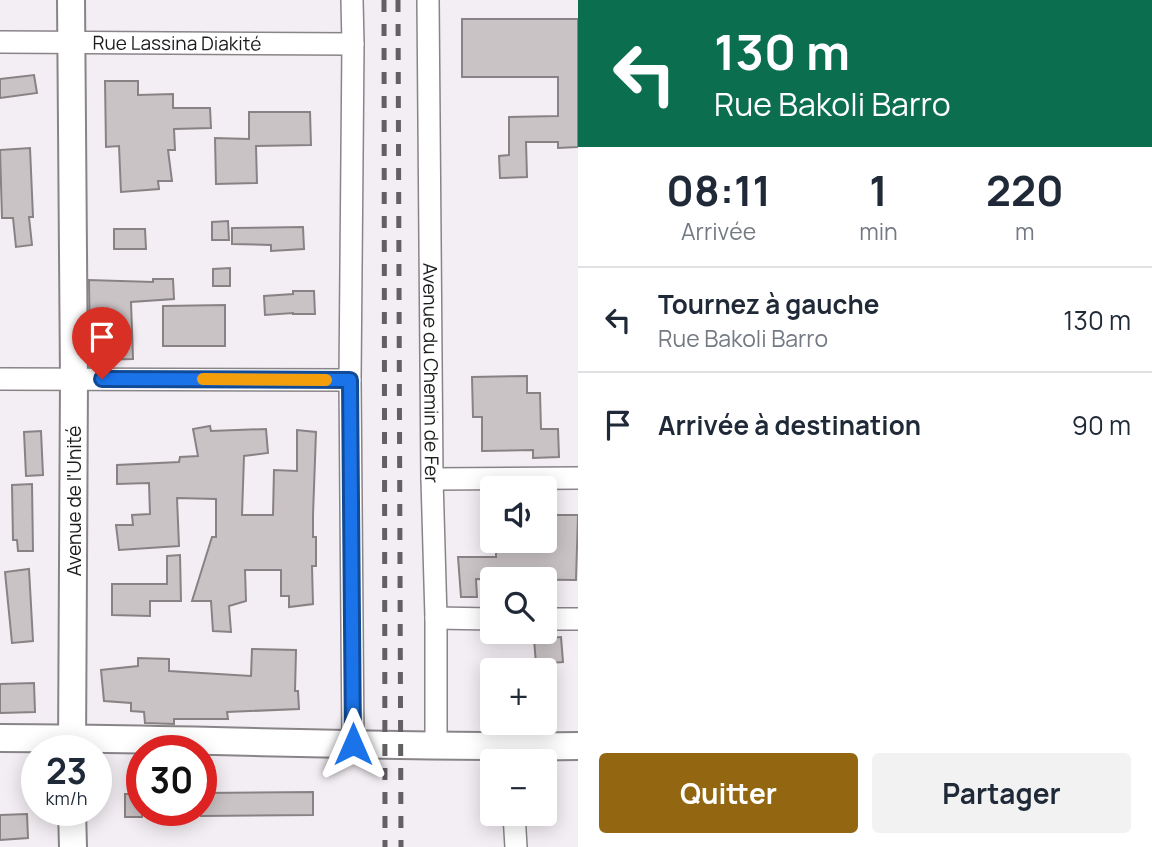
<!DOCTYPE html>
<html lang="fr">
<head>
<meta charset="utf-8">
<style>
	body { margin:0; font-family:Manrope,sans-serif; background:#f2f2f3; color:#1f2937; height:100vh; display:flex; flex-direction:column; font-size:26px; white-space:nowrap }
	* { box-sizing:border-box; margin:0 }
	p { font-size:23px; color:#747a83 }
	.icon { flex:none; width:38px; height:38px; fill:none; stroke:currentColor; stroke-width:2; stroke-linecap:round; stroke-linejoin:round }
	.map { position:relative; flex:1; overflow:hidden }
	.panel { display:flex; flex-direction:column; background:#fff; width:574px }
	.panel>* { flex:none }
	.banner { background:#0b6e4f; color:#fff; overflow:hidden }
	.buttons { position:absolute; left:480px; top:476px; display:grid; gap:14px }
	.buttons a { display:grid; place-items:center; width:77px; height:77px; border-radius:7px; background:#fff; box-shadow:0 4px 18px #0003; font-size:35px }
	.speed { position:absolute; left:21px; top:735px; display:flex; gap:14px; font-size:35px; font-weight:700; text-align:center }
	.speed>* { display:grid; place-content:center; width:91px; height:91px; border-radius:50%; background:#fff; box-shadow:0 4px 18px #0003; line-height:1 }
	.speed small { font-size:18px; font-weight:400 }
	.speed .limit { border:10px solid #d22; background:#fff; color:#111 }
	.pin { position:absolute; display:grid; place-items:center; width:60px; height:60px; color:#fff; margin:-72px -30px; border-radius:50% 50% 50% 0; rotate:-45deg; box-shadow:0 0 7px #0007 }
	.pin .icon { rotate:45deg }
	.me { position:absolute; width:77px; margin:-38px; rotate:0deg; stroke-linejoin:round; filter:drop-shadow(0 0 5px #0008) }
	.turn { display:flex; align-items:center; gap:24px; height:147px; padding:0 21px; font-size:32px }
	.turn .icon { width:91px; height:91px; stroke-width:2.5 }
	.turn b { display:block; font-size:49px; line-height:60px }
	.eta { display:flex; justify-content:space-evenly; align-items:center; height:119px; text-align:center }
	.eta b { font-size:42px; font-weight:700; line-height:49px }
	.primary-button { display:flex; gap:14px; margin-top:auto; padding:14px 21px }
	.primary-button a { flex:1; height:80px; border-radius:7px; background:#936712; color:#fff; font-size:28px; font-weight:700; line-height:80px; text-align:center }
	.primary-button a+a { background:#f2f2f3; color:#1f2937 }
	ul { padding:0; list-style:none }
	li { display:flex; align-items:center; gap:21px; height:105px; padding:0 21px; border-top:2px solid #e0e1e3 }
	li div { flex:1 }
	li b { display:block; font-size:26px }
	li em { font-style:normal }
	main { display:flex; flex:1; min-height:0 }
	.map>svg:first-child { display:block }
	.building { fill:#cac3c5; stroke:#898284; stroke-width:2 }
	.lines { fill:none; stroke-linecap:round; stroke-linejoin:round }
	.minor-casing { stroke:#898488; stroke-width:24 }
	.tertiary-casing { stroke:#898488; stroke-width:30 }
	.minor { stroke:#fff; stroke-width:21 }
	.tertiary { stroke:#fff; stroke-width:26 }
	.rail { stroke:#636063; stroke-width:5; stroke-dasharray:12 12; stroke-linecap:butt }
	.route-casing { stroke:#114b97; stroke-width:18 }
	.route { stroke:#1a73e8; stroke-width:12 }
	.slow { stroke:#f59e0b; stroke-width:12 }
	.labels { text-anchor:middle; stroke-width:7; stroke-linejoin:round; paint-order:stroke }
	.street-label { font-size:19px; fill:#1d1b1d; stroke:#fff }
</style>
</head>
<body>
<main>
<div class="map">
<svg width="578" height="847" viewBox="0 0 578 847">
	<rect width="100%" height="100%" fill="#f3eef3"/>
	<g class="building">
		<path d="M462,19H578V147L558,148V142H526L527,177L500,178L499,156L509,155V117L558,116V77H462Z"/>
		<path d="M34,75L37,93L0,98V79Z"/>
		<path d="M105,81H138V95L173,94V108H210L211,128L174,129L175,150H168L172,181H158L159,189L121,192L119,146L106,147Z"/>
		<path d="M249,112H310L311,145L256,146L257,183L216,184L215,138L249,139Z"/>
		<path d="M30,148L33,217H29L32,245L16,247L13,218H2L0,150Z"/>
		<path d="M228,221L229,240H212V222Z"/>
		<path d="M303,227L304,249L271,251V245L232,244V228Z"/>
		<path d="M114,229H145L146,249H114Z"/>
		<path d="M230,268V286H213V269Z"/>
		<path d="M153,279H173L174,299L131,302L133,359L90,360L89,280L153,282Z"/>
		<path d="M293,291H314L315,314H293V313L265,315L264,296L293,294Z"/>
		<path d="M225,305V346H163V306Z"/>
		<path d="M527,376V393H540L541,429H558L559,457L533,458V450L482,451V417H473L472,377Z"/>
		<path d="M210,426L211,431L266,429L268,453L244,456L242,515H273L274,470L297,471V430L316,432L313,515V537H316V566H312L313,604L289,607V596H281V570H245L246,601L229,606L231,632L213,631L211,601H192L212,537H216V499L177,498L179,546L119,550L116,525H133L132,515L150,514L149,483L117,484V465L179,462L180,457L198,456L193,429Z"/>
		<path d="M41,431L43,475L26,476L24,432Z"/>
		<path d="M32,484L33,551H18L17,540H13L12,485Z"/>
		<path d="M544,515H578L576,580L476,579L477,597H461L458,557H496V541H544Z"/>
		<path d="M180,555L181,601H150V616L112,615V584H167V556Z"/>
		<path d="M29,569L33,641L12,643L5,572Z"/>
		<path d="M561,637L563,662L536,664L534,639Z"/>
		<path d="M252,649L296,650L295,691H298L299,709L227,712L228,719H174V724L145,723L144,712L131,711V703L104,701L101,670L138,666V658L169,659V671L251,676Z"/>
		<path d="M34,683L35,712L0,713V684Z"/>
		<path d="M313,792V815L201,816V793Z"/>
		<rect x="125" y="794" width="17" height="23"/>
		<path d="M27,814L28,838L0,840V815Z"/>
	</g>
	<g class="lines">
		<g class="minor-casing">
			<g id="minor">
				<path d="M352,0L353,44L350,380L353,744"/>
				<path id="s1" d="M428,0L432,479L436,618V745"/>
				<path id="s2" d="M0,42L353,44"/>
				<path d="M0,379L350,380"/>
				<path d="M432,479L578,478"/>
				<path d="M436,618L492,619"/>
				<path d="M544,619H578"/>
				<path d="M514,814L516,847"/>
			</g>
		</g>
		<g class="tertiary-casing">
			<g id="tertiary">
				<path d="M71,0L74,379L72,751"/>
				<path d="M0,738C193,738 385,748 578,746"/>
				<path d="M72,810L73,847"/>
			</g>
		</g>
		<use href="#minor" class="minor"/>
		<use href="#tertiary" class="tertiary"/>
		<g class="rail">
			<path d="M384,0L385,847"/>
			<path d="M398,0L401,847"/>
		</g>
	</g>
	<g class="lines">
		<g class="route-casing">
			<path id="route" d="M102,379L350,380L353,744"/>
		</g>
		<use href="#route" class="route"/>
		<path class="slow" d="M203,379L326,380"/>
	</g>
	<g class="labels">
		<g class="street-label">
			<text dy="7" stroke="none"><textPath href="#s2" startOffset="177">Rue Lassina Diakité</textPath></text>
			<text dy="7" stroke="none"><textPath href="#s1" startOffset="373">Avenue du Chemin de Fer</textPath></text>
			<text transform="translate(74 501) rotate(-90)" y="7">Avenue de l'Unité</text>
		</g>
	</g>
</svg>
<div class="buttons">
<a><svg class="icon" aria-label="sound" viewBox="0 0 24 24"><path d="M4 9h4l5-4v14l-5-4H4zM17 9q2 3 0 6"/></svg></a>
<a><svg class="icon" aria-label="search" viewBox="0 0 24 24"><circle cx="10" cy="10" r="6"/><path d="M15 15l6 6"/></svg></a>
<a>+</a>
<a>−</a>
</div>
<div class="speed"><div>23<small>km/h</small></div><div class="limit">30</div></div>
<div class="pin" style="left:102px;top:379px;background:#d93025"><svg class="icon" aria-label="arrive" viewBox="0 0 24 24"><path d="M6 21V4h12l-3 4 3 4H6"/></svg></div>
<svg class="me" style="left:353px;top:744px" viewBox="-20 -20 40 40"><path d="M0-17L14 15 0 8-14 15z" fill="#1a73e8" stroke="#fff" stroke-width="4"/></svg>
</div>
<section class="panel">
<div class="banner">
<div class="turn"><svg class="icon" aria-label="left" viewBox="0 0 24 24"><path d="M17 20v-9H6M10 6l-5 5 5 5"/></svg><div><b>130 m</b>Rue Bakoli Barro</div></div>
</div>
<div class="eta">
<div><b>08:11</b><p>Arrivée</p></div>
<div><b>1</b><p>min</p></div>
<div><b>220</b><p>m</p></div>
</div>
<ul>
<li><svg class="icon" aria-label="left" viewBox="0 0 24 24"><path d="M17 20v-9H6M10 6l-5 5 5 5"/></svg><div><b>Tournez à gauche</b><p>Rue Bakoli Barro</p></div><em>130 m</em></li>
<li><svg class="icon" aria-label="arrive" viewBox="0 0 24 24"><path d="M6 21V4h12l-3 4 3 4H6"/></svg><div><b>Arrivée à destination</b></div><em>90 m</em></li>
</ul>
<div class="primary-button"><a>Quitter</a><a>Partager</a></div>
</section>
</main>
</body>
</html>
